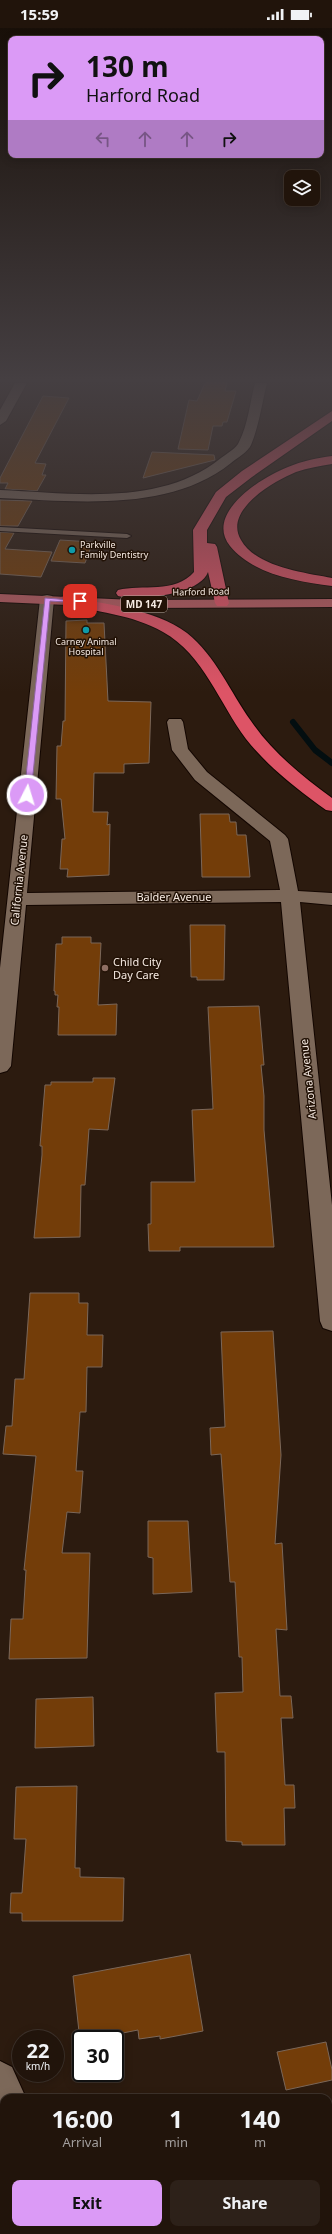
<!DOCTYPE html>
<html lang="en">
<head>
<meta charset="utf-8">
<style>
	body { margin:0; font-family:"Noto Sans",sans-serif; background:#2d2119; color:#f1f3f6; height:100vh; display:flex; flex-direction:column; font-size:15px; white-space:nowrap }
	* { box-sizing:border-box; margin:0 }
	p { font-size:13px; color:#a29e9d }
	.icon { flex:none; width:22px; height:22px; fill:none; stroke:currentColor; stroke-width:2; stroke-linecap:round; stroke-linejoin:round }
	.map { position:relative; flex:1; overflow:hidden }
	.details { position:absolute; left:0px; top:2066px; width:332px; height:140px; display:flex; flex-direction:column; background:#21140b; border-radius:12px 12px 0 0; box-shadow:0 2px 10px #0003,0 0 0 1px #3e332c }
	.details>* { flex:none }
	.guide { position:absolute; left:8px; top:8px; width:316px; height:122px; border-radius:8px; box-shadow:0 2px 10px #0003,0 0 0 1px #3e332c; background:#db9af6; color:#111; overflow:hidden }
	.controls { position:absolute; left:284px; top:142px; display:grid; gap:8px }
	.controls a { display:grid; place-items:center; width:36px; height:36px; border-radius:8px; background:#21140b; box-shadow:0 2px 10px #0003,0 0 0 1px #3e332c; font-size:20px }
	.speed { position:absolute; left:12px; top:2002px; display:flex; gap:8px; font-size:20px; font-weight:700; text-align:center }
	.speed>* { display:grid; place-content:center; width:52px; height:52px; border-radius:50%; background:#21140b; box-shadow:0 2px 10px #0003,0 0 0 1px #3e332c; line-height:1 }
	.speed small { font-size:10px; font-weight:400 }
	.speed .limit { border:2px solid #111; border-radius:6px; background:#fff; color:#111 }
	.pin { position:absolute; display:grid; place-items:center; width:34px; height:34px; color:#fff; margin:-17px; border-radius:8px; box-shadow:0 2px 6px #0006 }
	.me { position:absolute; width:44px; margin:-22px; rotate:5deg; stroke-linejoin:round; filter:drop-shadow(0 0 3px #0008) }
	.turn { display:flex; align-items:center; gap:14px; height:84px; padding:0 12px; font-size:18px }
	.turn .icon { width:52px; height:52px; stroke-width:2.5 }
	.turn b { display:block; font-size:28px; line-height:34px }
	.lanes { display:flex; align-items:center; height:38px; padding:0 12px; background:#0003; justify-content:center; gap:20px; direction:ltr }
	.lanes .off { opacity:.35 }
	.eta { display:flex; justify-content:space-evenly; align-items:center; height:68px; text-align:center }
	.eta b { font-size:24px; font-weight:700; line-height:28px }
	.primary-button { display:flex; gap:8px; margin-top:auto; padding:8px 12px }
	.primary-button a { flex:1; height:46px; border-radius:8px; background:#db9af6; color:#111; font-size:16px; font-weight:700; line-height:46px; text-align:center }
	.primary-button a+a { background:#2d2119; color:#f1f3f6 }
	.status { display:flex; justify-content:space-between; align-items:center; height:28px; padding:0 20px; background:#21140b; direction:ltr }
	.status svg { height:11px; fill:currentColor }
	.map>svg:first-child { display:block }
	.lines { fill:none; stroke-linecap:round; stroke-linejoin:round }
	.stream { stroke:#030e10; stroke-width:6 }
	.building { fill:#733d09; stroke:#7b6759 }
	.service-casing { stroke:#130600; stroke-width:2 }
	.minor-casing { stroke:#130600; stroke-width:2 }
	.primary-casing { stroke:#130600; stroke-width:2 }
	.motorway-casing { stroke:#130600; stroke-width:2 }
	.service { fill:#7c6859; fill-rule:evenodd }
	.minor { fill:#7c6859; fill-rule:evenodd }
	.primary { fill:#b65c61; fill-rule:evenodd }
	.motorway { fill:#dd5466; fill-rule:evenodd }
	.route { fill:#db9af6; stroke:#8e64a0 }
	.culture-dot { fill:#0f9aa8; stroke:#221206; stroke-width:1.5 }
	.education-dot { fill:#8d6e63; stroke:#221206; stroke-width:1.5 }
	.labels { text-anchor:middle; stroke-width:3; stroke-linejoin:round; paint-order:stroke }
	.far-poi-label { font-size:9px; fill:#f6eae2; stroke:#221206; text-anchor:start }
	.far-street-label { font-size:9px; fill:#f6eae2; stroke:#221206 }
	.shield { fill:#221206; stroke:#b6a9a0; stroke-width:1 }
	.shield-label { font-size:10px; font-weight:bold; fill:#f6eae2 }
	.street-label { font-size:11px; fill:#f6eae2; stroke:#221206 }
	.poi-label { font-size:11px; fill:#f6eae2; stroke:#221206; text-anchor:start }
</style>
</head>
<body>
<div class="status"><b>15:59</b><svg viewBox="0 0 49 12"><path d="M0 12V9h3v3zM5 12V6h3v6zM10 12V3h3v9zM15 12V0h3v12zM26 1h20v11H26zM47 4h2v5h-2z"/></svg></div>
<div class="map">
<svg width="332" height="2206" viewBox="0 0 332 2206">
	<rect width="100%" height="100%" fill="#2c1b0f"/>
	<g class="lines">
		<path class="stream" d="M293,694L315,722L332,735"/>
	</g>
	<g class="building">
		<path d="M205,355H227L225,363H236L227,394H223L222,398H213L208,422L178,421L189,372L197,373Z"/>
		<path d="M43,368L69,370L35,435L46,436L42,447H46L37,463L5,461L8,455H0V450Z"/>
		<path d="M152,424L214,427L215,432L143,450Z"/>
		<path d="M0,472L32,473L18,498H0Z"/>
		<path d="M0,504L14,505L5,521L52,524L41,549L0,546Z"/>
		<path d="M60,512L93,514L85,535L51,533Z"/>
		<path d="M87,592V595H104L108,673L151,674L149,735L124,736V745H94L93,784H108L107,797L110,796L109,847L67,849L68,841H60L62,811H65L61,771H56L57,718H61L63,693H65L66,593Z"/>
		<path d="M200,786H229L230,794H236L237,807H246L250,849H202Z"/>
		<path d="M190,897H225L224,952H197V949H191Z"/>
		<path d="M62,909H91V915H101L98,977L117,976L116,1007H58L59,979H57L58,967H55V963H54L56,916H62Z"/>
		<path d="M259,978L264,1037H261L264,1068V1102L274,1219H180V1223H149L148,1196H151V1154H195L192,1082L213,1081L208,979Z"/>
		<path d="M93,1050H115L108,1102L89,1101L85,1157H81L80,1209L34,1210L42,1127V1118H40L45,1057H51V1054H93Z"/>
		<path d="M30,1265H79V1275H88L87,1307H103L102,1339H87L86,1384H80L76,1443H83L80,1485L67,1484L62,1525H90L87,1630L9,1631L11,1591H23L26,1542H24L36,1428L3,1426L6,1398H12L15,1351H24Z"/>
		<path d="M273,1303L281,1427L275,1516L282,1515L287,1602L276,1601L280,1668H291L293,1690H281L285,1757H294L295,1780H284L285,1817H242V1814L226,1813L225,1724H217L215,1665L243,1664L242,1629H239L235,1554H230L221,1426L211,1427L210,1400L225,1399L221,1304Z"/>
		<path d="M148,1493H188L192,1564L153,1566V1530L148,1529Z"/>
		<path d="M93,1669L94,1718L35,1720L36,1671Z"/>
		<path d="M77,1758L75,1840H80V1849L124,1850L123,1893H22V1885H10L11,1865H22L26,1811H14L16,1759Z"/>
		<path d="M190,1926L203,2003L160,2011V2008L139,2011L138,2002L92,2011H81L80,2013L73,1948Z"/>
		<path d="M326,2014L332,2042V2052L286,2062L277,2024Z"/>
	</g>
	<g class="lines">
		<g class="service-casing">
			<path id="service" d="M0,499L127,506L131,508L127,510L0,503Z"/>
		</g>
		<g class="minor-casing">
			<g id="minor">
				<path d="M15,355H27L6,393L0,397V382Z"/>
				<path d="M255,355H267C262,375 259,398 251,417C248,424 237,430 231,435C169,485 74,473 0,470V462C72,465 161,479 221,430C226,426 237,420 239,414C248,397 250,374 255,355Z"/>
				<path d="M47,567L52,568L54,571L27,865L280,862L270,813L195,752L172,722L167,694L169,691H181L183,694L188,721L207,744L285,807L288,811L298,863L332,865V877L300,874L332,1177V1303L323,1300L320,1293L281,874L26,877L11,1038L7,1043L0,1045V940L40,571L42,568Z"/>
				<path d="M0,2033L12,2039L26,2070H4V2086L0,2084Z"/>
				<path d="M43,2202H81L82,2206H44Z"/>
			</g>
		</g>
		<g class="primary-casing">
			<path id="primary" d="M0,566L134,572L332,571V579L134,580L0,574Z"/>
		</g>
		<g class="motorway-casing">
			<g id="motorway">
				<path d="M332,383V393L252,449L226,469L207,502V515L215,516L217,519L229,575L227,578H217L215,575L208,544C200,567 139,573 118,568L116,565L118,562C142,556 175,566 194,544L193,502L216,464L242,443Z"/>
				<path d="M332,428V436C320,438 308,440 296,444C274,453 223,482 241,512C256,539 305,545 332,550V558C297,553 254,547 230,518C204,485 262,449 288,439C302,433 317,430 332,428Z"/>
				<path d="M66,568C106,577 153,580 187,605C216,628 230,664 251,693C272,724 302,748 332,770V783L326,782C297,761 268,739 246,711C219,675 204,627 163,604C132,586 95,584 61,575L59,572L61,569Z"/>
			</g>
		</g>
		<use href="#service" class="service"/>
		<use href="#minor" class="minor"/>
		<use href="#primary" class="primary"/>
		<use href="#motorway" class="motorway"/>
	</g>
	<linearGradient id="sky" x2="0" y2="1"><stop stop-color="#180f08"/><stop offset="0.53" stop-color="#453f42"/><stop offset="1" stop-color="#453f42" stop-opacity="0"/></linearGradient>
	<rect width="332" height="664" fill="url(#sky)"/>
	<path class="route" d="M45,570L83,573L80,575L50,573L31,767L27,769L24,767Z"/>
	<g class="culture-dot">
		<circle cx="72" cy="522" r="4"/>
		<circle cx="86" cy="602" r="4"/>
	</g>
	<circle class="education-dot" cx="105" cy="940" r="4"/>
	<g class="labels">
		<g class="far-poi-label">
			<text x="80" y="520">Parkville<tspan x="80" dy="10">Family Dentistry</tspan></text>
			<text x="86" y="617" text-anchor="middle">Carney Animal<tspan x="86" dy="10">Hospital</tspan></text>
		</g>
		<g class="far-street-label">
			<text transform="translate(201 564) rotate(-1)" y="3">Harford Road</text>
		</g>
		<rect class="shield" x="121" y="568" width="46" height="16" rx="3"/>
		<g class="shield-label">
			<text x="144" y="580">MD 147</text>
		</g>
		<g class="street-label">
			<text transform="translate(19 852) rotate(-84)" y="4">California Avenue</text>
			<text x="174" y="873">Balder Avenue</text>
			<text transform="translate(308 1051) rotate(-96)" y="4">Arizona Avenue</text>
		</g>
		<g class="poi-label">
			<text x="113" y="938">Child City<tspan x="113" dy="13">Day Care</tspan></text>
		</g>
	</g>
</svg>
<div class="controls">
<a><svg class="icon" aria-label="layers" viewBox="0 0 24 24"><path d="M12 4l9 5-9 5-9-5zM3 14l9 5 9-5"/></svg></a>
</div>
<div class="speed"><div>22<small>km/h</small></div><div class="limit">30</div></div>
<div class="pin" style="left:80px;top:573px;background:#d93025"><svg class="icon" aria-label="arrive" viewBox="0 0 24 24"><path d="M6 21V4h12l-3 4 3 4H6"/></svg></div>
<svg class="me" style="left:27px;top:767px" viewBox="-20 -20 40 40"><circle r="17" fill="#db9af6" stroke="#fff" stroke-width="3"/><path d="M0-11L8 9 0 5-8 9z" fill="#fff"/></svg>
<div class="guide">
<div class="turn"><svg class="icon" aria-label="right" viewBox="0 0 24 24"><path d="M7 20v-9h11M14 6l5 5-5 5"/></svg><div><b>130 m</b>Harford Road</div></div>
<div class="lanes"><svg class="icon off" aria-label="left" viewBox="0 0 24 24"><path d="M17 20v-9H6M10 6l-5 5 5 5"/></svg><svg class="icon off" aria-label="ahead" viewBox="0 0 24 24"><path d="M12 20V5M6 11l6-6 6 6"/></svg><svg class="icon off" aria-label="ahead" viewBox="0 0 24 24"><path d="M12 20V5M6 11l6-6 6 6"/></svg><svg class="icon" aria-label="right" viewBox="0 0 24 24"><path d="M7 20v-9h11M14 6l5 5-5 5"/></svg></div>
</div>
<section class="details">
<div class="eta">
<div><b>16:00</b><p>Arrival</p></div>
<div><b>1</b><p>min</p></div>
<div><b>140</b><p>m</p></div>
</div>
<div class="primary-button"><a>Exit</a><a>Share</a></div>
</section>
</div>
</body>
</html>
